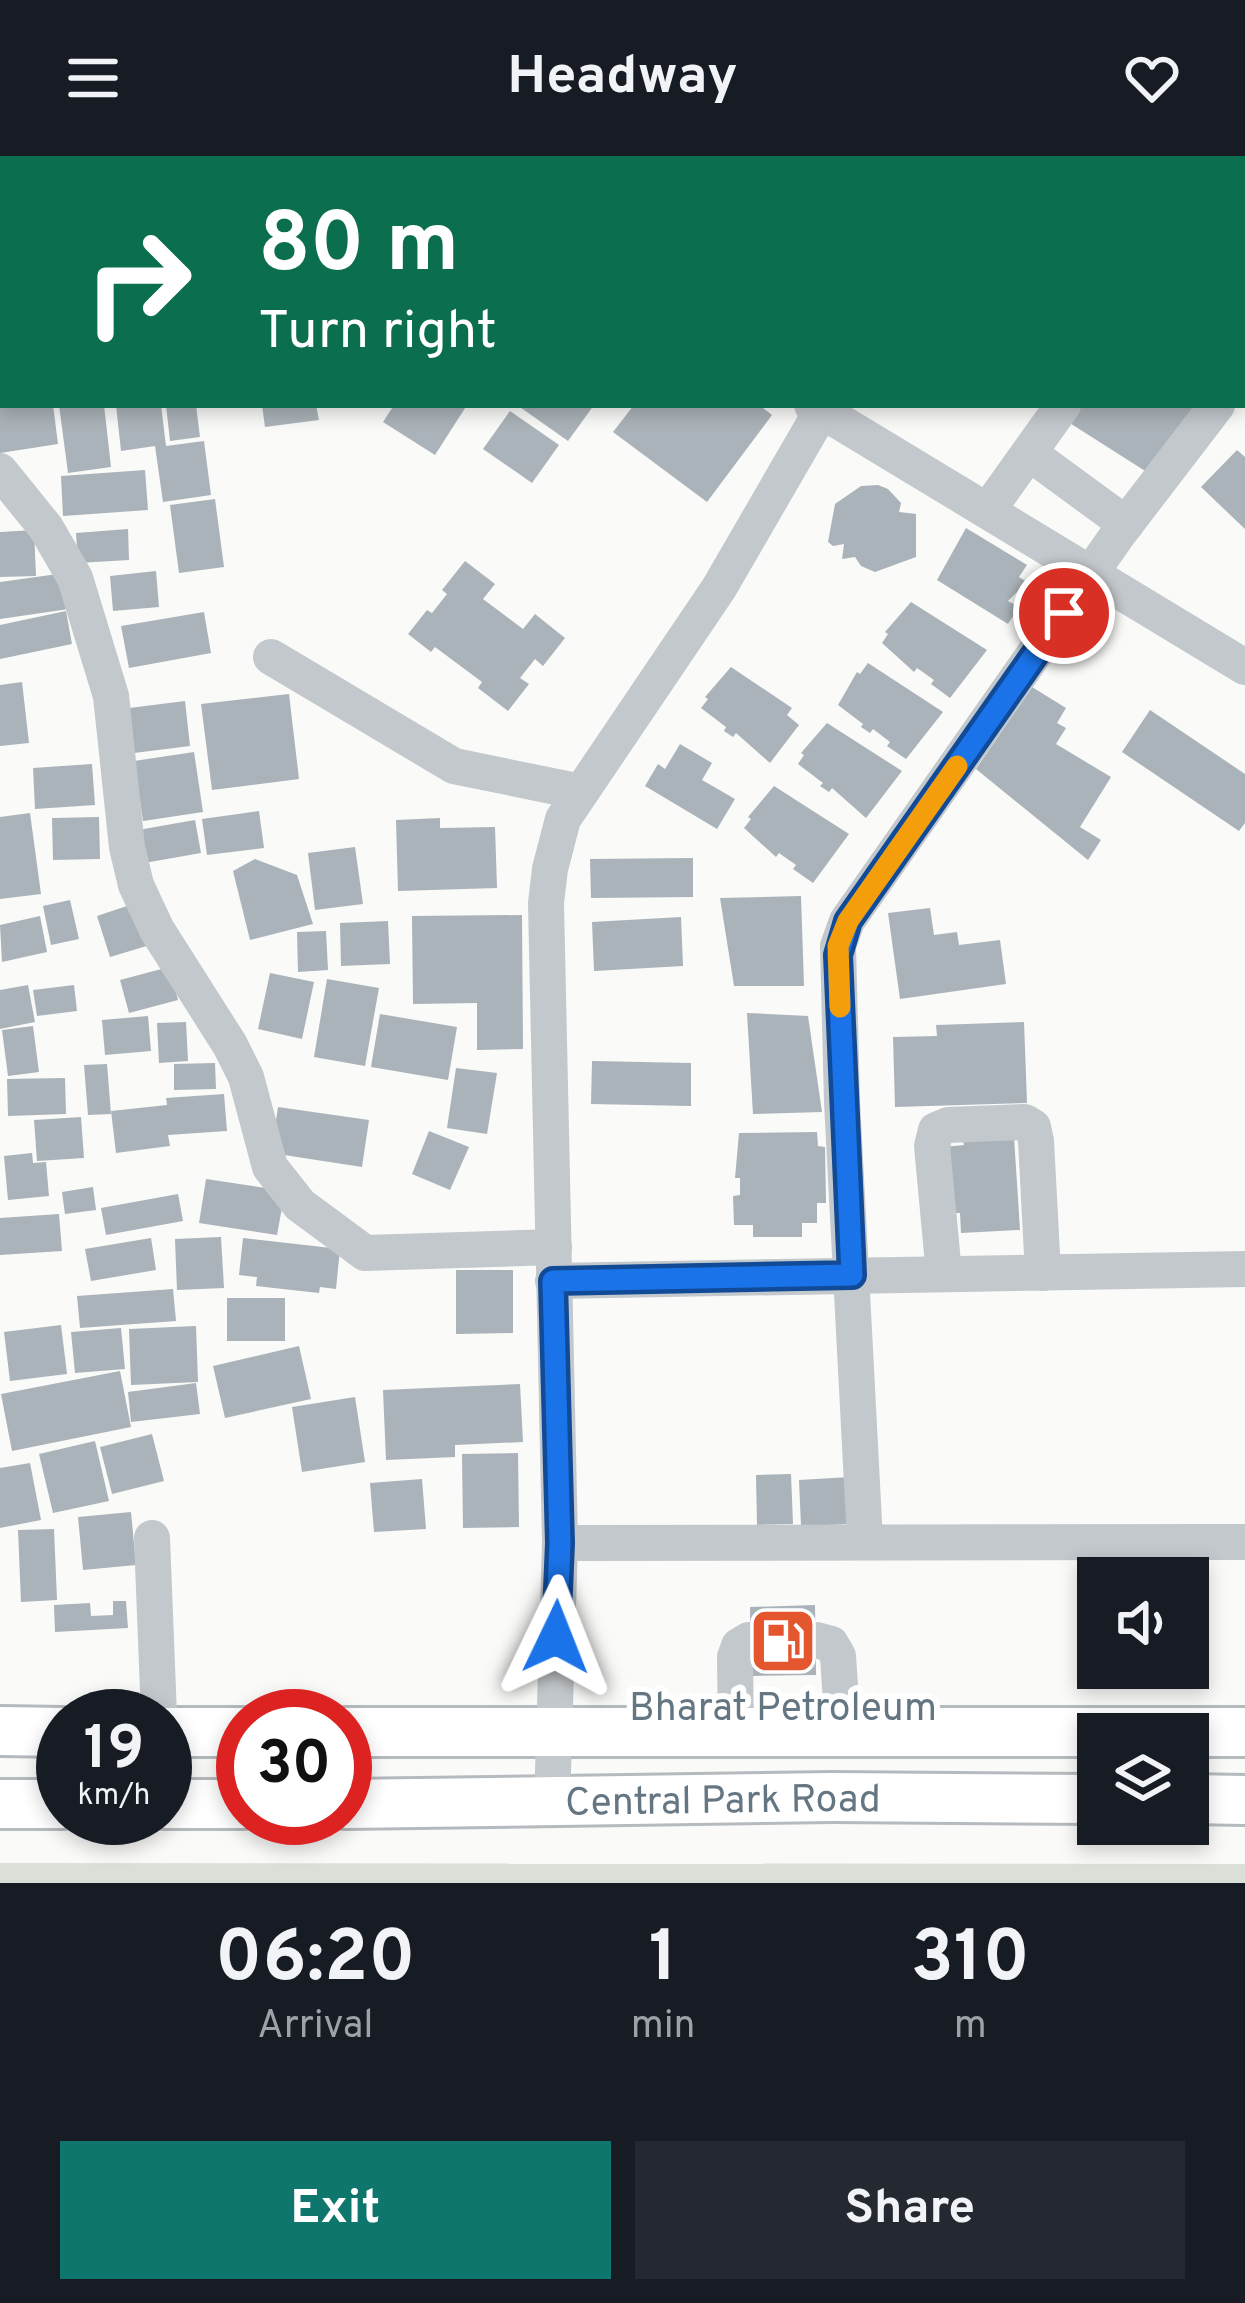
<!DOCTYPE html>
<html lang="en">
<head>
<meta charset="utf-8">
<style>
	body { margin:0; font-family:Overpass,sans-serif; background:#242831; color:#f1f3f6; height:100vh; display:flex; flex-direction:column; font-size:45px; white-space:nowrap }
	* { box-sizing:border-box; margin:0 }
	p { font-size:39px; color:#9ea1a6 }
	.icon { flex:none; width:66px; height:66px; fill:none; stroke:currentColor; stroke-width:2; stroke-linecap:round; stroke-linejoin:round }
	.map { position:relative; height:1727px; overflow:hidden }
	.sheet { display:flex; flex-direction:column; background:#171b24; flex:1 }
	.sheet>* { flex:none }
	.banner { position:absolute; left:0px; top:0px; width:1245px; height:252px; box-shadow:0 6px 18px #0003; background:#0b6e4f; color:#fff; overflow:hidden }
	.controls { position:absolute; left:1077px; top:1401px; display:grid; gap:24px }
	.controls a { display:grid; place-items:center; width:132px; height:132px; border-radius:0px; background:#171b24; box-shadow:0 6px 18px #0003; font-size:60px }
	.speed { position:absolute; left:36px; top:1533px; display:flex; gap:24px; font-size:60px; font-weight:700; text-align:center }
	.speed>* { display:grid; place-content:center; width:156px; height:156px; border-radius:50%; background:#171b24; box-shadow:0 6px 18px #0003; line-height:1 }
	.speed small { font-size:30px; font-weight:400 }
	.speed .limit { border:18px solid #d22; background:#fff; color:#111 }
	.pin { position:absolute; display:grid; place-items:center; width:102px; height:102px; color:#fff; margin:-51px; border:6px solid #fff; border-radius:50%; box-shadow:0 3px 12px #0007 }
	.me { position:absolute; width:132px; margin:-66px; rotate:2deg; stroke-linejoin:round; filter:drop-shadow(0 0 9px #0008) }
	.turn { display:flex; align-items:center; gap:42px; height:252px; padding:0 60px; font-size:54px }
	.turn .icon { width:156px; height:156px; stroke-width:2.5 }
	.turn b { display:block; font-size:84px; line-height:102px }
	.eta { display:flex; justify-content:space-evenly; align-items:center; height:204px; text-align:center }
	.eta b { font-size:72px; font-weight:700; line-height:84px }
	.primary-button { display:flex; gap:24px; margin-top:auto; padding:24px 60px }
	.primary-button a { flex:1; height:138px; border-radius:0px; background:#0f766e; color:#fff; font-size:48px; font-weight:700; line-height:138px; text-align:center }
	.primary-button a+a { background:#242831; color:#f1f3f6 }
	header { display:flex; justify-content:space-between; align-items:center; height:156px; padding:0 60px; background:#171b24; font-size:54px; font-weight:700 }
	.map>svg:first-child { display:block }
	.green { fill:#dadfd7 }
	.building { fill:#aab3b9 }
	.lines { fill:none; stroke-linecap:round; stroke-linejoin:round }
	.minor-tunnel { stroke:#d5d9db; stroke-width:36; stroke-dasharray:36 18; stroke-linecap:butt }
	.major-casing { stroke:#b5babe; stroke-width:54 }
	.minor { stroke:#c3c8cc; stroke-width:36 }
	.major { stroke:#fff; stroke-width:48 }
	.route-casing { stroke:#114b97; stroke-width:30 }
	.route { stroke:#1a73e8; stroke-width:21 }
	.slow { stroke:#f59e0b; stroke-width:21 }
	.labels { text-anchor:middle; stroke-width:12; stroke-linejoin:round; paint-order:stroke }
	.poi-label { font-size:39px; fill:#657683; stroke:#fff }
	.street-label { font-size:39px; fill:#657683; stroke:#fff }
</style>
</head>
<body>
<header><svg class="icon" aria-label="menu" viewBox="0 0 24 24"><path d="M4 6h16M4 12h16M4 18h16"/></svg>Headway<svg class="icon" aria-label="heart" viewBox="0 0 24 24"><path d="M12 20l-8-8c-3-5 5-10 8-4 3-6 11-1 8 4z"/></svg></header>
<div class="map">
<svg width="1245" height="1727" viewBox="0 0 1245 1727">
	<rect width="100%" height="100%" fill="#fafaf8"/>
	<path class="green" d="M0,1707L1245,1708V1727H0Z"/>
	<g class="building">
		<path d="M0,249H53L58,288L0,297Z"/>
		<path d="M59,249H104L111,311L68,317Z"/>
		<path d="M116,249H161L166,290L204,285L211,339L163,346L155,290L121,295Z"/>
		<path d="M166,249H196L200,281L170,285Z"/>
		<path d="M262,249H316L319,264L265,271Z"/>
		<path d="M394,249H467L435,299L383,266Z"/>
		<path d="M517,249H594L568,285Z"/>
		<path d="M634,249H759L772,259L707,346L613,276Z"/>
		<path d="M1075,249H1199L1153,320L1065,264Z"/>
		<path d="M510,255L559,289L532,327L483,293Z"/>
		<path d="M1237,294L1245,301V373L1201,331Z"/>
		<path d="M145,314L148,354L63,360L61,320Z"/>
		<path d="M878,329L888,333L901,347L899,356L916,358V401L875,416L861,410L855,401L842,403L844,388L833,390L828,386L835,348L861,330Z"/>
		<path d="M215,343L224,411L179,417L170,349Z"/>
		<path d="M966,372L1027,409L1019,421L1027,426L1008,445L1019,451L1008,468L937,424Z"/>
		<path d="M128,373L129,404L78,407L76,377Z"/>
		<path d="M34,374L36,420L0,421V376Z"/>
		<path d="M465,405L495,428L483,443L523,473L535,458L565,482L543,510L535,503L520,522L529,528L508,555L478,532L482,526L435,491L431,496L408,478L427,454L432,457L447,438L442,434Z"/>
		<path d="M156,415L159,451L113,455L110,420Z"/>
		<path d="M65,417L69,453L0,463V426Z"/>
		<path d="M911,446L987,494L950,542L931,528L934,524L917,512L914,516L882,487L888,478L885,476Z"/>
		<path d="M66,455L72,488L0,503V469Z"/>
		<path d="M204,456L211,497L129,512L121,470Z"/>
		<path d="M868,507L943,556L906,603L887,590L890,586L873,573L870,577L861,571L863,568L838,549L857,516L860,518Z"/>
		<path d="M731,511L792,552L787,559L799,569L770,607L736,577L733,581L724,575L726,571L701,552L708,543L705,541Z"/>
		<path d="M22,526L29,587L0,590V529Z"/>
		<path d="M1032,531L1066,552L1057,567L1066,572L1056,588L1111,621L1080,671L1101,684L1088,704L976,613Z"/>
		<path d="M289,538L299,623L212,634L201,548Z"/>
		<path d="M185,545L190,590L134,597L129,552Z"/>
		<path d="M1150,554L1245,618V667L1239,675L1122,596Z"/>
		<path d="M827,567L902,615L866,662L832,632L829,636L820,630L823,627L798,608L804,599L801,597Z"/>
		<path d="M680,588L712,607L702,624L735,643L717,673L645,630L658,608L665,613Z"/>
		<path d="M194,596L203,656L143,665L134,605Z"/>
		<path d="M92,608L95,649L35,653L33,612Z"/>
		<path d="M774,630L849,678L813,727L793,713L796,709L779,697L776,701L744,672L751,663L748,661Z"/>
		<path d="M259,655L264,692L207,699L202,663Z"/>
		<path d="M30,657L41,738L0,743V661Z"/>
		<path d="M99,661L100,703L53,704L52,662Z"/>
		<path d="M440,662V672L495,671L497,732L398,735L396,664Z"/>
		<path d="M195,664L201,697L144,707L138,674Z"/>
		<path d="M355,691L363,748L315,754L308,697Z"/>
		<path d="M693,702V741L591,742L590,703Z"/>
		<path d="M255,703L297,719L313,768L250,784L233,715Z"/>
		<path d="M801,740L804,830H734L720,742Z"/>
		<path d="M70,744L79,783L51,789L43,750Z"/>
		<path d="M136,747L150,789L110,801L97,760Z"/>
		<path d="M930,752L934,779L957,776L959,789L1000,784L1006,828L900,843L888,757Z"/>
		<path d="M522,759L523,893L477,894V847L413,848L412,760Z"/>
		<path d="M40,760L47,796L2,806L0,769Z"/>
		<path d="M681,761L683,810L594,815L592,766Z"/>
		<path d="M388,765L390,808L341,810L340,767Z"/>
		<path d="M326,775L328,814L298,816L297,776Z"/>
		<path d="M169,811L178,844L129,857L120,824Z"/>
		<path d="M270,817L314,826L302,883L258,873Z"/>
		<path d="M327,823L379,832L365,910L314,901Z"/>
		<path d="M28,829L35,866L0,873V834Z"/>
		<path d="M74,829L77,855L37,860L33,834Z"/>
		<path d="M747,857L808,860L822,956L753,958Z"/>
		<path d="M380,858L457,871L448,924L371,911Z"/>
		<path d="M148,860L151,895L105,899L102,864Z"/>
		<path d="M186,866L188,905L159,907L157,867Z"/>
		<path d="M1024,866L1027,947L895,951L893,881L937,880L936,869Z"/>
		<path d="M33,870L39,916L8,920L2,874Z"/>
		<path d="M592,905L691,907V950L591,948Z"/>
		<path d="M215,907L216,933L174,934V908Z"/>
		<path d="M107,908L111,958L88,959L84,909Z"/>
		<path d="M456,912L497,917L487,978L447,972Z"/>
		<path d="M65,922L66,958L8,960L7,923Z"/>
		<path d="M224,938L227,975L168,979L170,990L116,997L111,955L167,949L166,942Z"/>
		<path d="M278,951L369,964L362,1011L271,997Z"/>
		<path d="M81,961L84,1002L37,1005L34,964Z"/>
		<path d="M429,975L469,991L450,1034L412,1018Z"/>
		<path d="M817,976L818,990L825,991L826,1047H817V1067H802V1081H753V1069H734L733,1040L740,1039V1022H735L739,977Z"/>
		<path d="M1014,981L1020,1074L961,1077L960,1057H947L943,991L964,989L963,984Z"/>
		<path d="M32,997L33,1007L46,1006L49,1040L8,1044L4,1000Z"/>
		<path d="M206,1023L285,1035L277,1079L199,1067Z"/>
		<path d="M93,1031L96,1054L65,1058L62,1036Z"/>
		<path d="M178,1038L183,1065L106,1079L101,1052Z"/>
		<path d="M59,1058L62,1095L0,1099V1062Z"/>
		<path d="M221,1081L224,1132L177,1134L175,1083Z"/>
		<path d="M151,1082L156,1114L91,1125L85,1093Z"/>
		<path d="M243,1082L340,1093L336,1133L320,1131L319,1137L256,1130L257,1121L239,1119Z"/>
		<path d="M456,1114H513V1177L456,1178Z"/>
		<path d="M173,1133L176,1165L80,1172L77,1140Z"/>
		<rect x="227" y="1142" width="58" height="43"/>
		<path d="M61,1169L67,1218L10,1225L4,1176Z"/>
		<path d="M196,1170L198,1226L131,1229L129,1173Z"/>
		<path d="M121,1172L125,1213L75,1217L71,1176Z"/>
		<path d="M299,1190L311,1243L225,1262L213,1210Z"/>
		<path d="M120,1215L131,1271L12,1295L1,1238Z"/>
		<path d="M196,1227L200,1258L131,1266L128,1236Z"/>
		<path d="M520,1228L523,1286L455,1289V1301L386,1304L383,1234Z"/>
		<path d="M355,1241L365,1306L302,1316L292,1251Z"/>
		<path d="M152,1278L164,1325L112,1338L100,1291Z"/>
		<path d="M95,1285L109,1345L53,1357L39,1298Z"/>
		<path d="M518,1297L519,1371L463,1372L462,1298Z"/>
		<path d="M30,1307L41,1364L0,1372V1312Z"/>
		<path d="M791,1318L793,1368L757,1369L756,1319Z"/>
		<path d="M850,1321L852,1368L801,1370L799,1324Z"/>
		<path d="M422,1323L426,1373L374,1376L370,1327Z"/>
		<path d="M131,1356L136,1409L83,1414L78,1361Z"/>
		<path d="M54,1373L57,1444L21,1446L18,1374Z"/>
		<path d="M113,1445H126L128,1472L55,1476L54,1449L90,1447L91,1460L113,1459Z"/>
		<path d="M815,1449L816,1519L751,1520L750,1451Z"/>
	</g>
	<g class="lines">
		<path class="minor-tunnel" d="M749,1484H816"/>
		<g class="major-casing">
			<g id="major">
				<path d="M0,1575L63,1576"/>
				<path d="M165,1576H243"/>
				<path d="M345,1576H1245"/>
				<path d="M1188,1643L1245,1644"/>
				<path d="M0,1648H63"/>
				<path d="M165,1648H243"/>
				<path id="s1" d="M345,1648L832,1641L1098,1643"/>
			</g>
		</g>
		<g class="minor">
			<path d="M183,0L188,3"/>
			<path d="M488,0L492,3"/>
			<path d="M1192,0L1196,3"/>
			<path d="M452,3L454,0"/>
			<path d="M658,3L660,0"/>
			<path d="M831,3L833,0"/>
			<path d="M1022,3L1025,0"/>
			<path d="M1242,35L1245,37"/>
			<path d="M1242,177L1245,179"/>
			<path d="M1242,216L1245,212"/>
			<path d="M812,249L1245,511"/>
			<path d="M1029,297L1126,368"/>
			<path d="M0,315L46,372L75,422L111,540L127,691L136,729L157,774L230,889L246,921L270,1011L300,1049L365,1097L554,1091"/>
			<path d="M988,354L1063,249"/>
			<path d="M271,501L454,610L581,636"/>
			<path d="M944,1118L932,990L936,974L948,969L1025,966L1033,971L1036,985L1043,1117"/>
			<path d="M553,1125L1245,1113"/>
			<path d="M152,1382L159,1560"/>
			<path d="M865,1385L842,946L838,790L847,765L1119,377L1217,249"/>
			<path d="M560,1387L1245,1386"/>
			<path d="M816,1484L831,1488L838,1500L843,1576"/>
			<path d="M736,1576L735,1501L739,1490L749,1484"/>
			<path d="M552,1648L560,1387L546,747L550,713L563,663L719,432L825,249"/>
		</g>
		<use href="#major" class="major"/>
	</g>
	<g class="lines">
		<g class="route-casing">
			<path id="route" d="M556,1481L560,1387L553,1125L852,1119L838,799L848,765L1064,457"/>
		</g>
		<use href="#route" class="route"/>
		<path class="slow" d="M840,851L838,790L848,765L957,610"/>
	</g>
	<defs>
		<g id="fuel-square" transform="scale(3.45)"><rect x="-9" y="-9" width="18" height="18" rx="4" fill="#e4572e" stroke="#fff"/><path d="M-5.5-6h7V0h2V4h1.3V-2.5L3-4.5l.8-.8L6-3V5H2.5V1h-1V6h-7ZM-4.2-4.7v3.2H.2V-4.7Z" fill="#fff"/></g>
	</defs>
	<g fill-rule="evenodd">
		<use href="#fuel-square" x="783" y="1485"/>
	</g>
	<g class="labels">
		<g class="poi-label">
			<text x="783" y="1564">Bharat Petroleum</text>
		</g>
		<g class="street-label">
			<text dy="14" stroke="none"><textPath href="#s1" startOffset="378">Central Park Road</textPath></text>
		</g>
	</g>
</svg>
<div class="controls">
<a><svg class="icon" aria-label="sound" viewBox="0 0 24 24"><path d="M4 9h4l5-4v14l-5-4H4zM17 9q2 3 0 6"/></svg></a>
<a><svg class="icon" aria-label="layers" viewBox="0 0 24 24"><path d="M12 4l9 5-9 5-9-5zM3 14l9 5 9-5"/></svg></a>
</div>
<div class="speed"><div>19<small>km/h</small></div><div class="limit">30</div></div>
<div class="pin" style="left:1064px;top:457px;background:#d93025"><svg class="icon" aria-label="arrive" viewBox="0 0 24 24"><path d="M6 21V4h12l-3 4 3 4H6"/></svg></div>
<svg class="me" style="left:556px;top:1481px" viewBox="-20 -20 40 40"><path d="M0-17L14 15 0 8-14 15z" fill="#1a73e8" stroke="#fff" stroke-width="4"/></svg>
<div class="banner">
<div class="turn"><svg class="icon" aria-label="right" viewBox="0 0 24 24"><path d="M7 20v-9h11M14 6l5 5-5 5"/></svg><div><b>80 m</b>Turn right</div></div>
</div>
</div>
<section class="sheet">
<div class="eta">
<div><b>06:20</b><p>Arrival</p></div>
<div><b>1</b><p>min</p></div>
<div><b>310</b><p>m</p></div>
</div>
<div class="primary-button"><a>Exit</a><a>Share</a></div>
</section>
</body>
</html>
